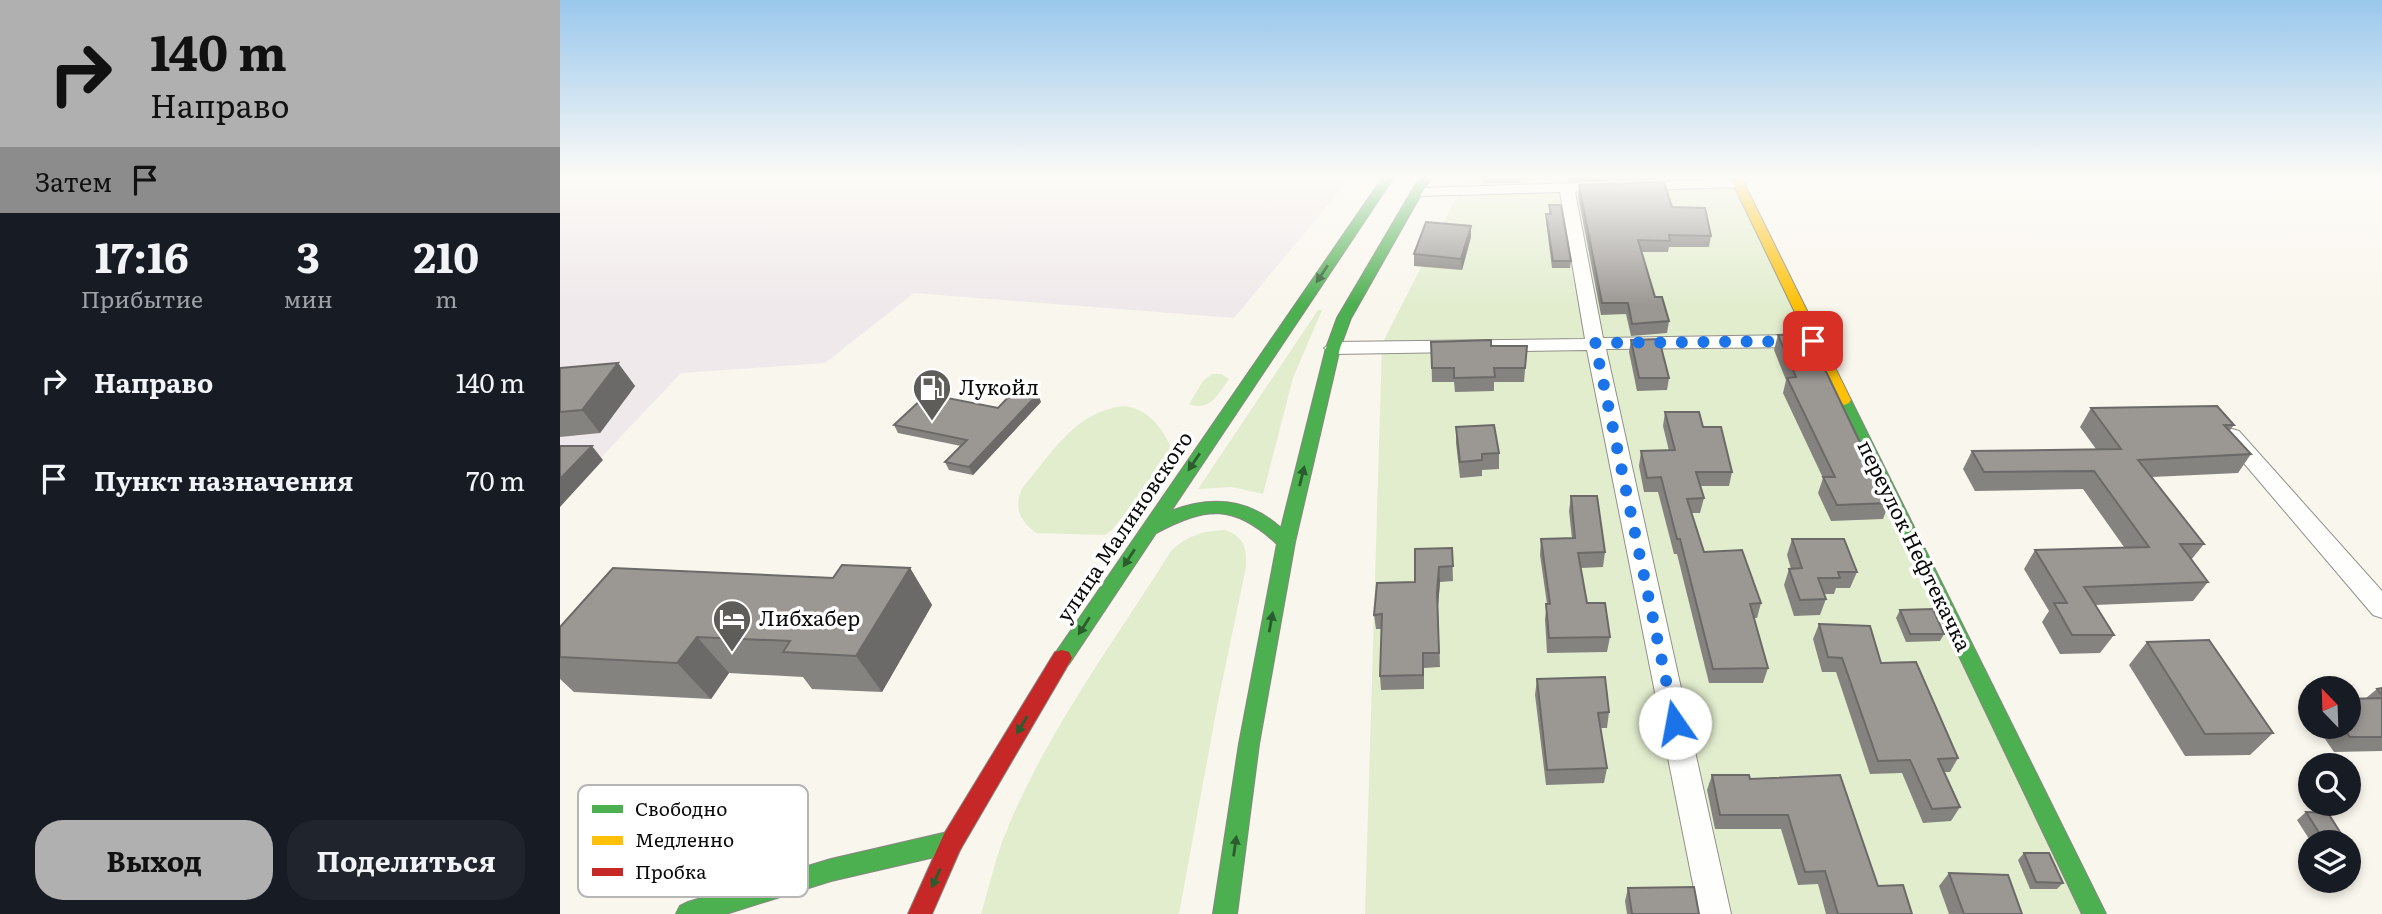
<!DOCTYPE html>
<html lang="ru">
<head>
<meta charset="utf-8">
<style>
	body { margin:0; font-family:Literata,serif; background:#20242c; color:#f1f3f6; height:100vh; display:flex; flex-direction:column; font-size:26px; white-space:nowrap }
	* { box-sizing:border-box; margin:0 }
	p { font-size:23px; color:#9ea1a6 }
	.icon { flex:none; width:38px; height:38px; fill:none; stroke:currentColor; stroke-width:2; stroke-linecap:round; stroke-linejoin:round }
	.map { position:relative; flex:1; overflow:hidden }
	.side { display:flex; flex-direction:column; background:#171b24; width:560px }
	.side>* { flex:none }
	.hud { background:#afb0af; color:#111; overflow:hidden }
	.needle { width:46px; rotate:337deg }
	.tools { position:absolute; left:1738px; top:676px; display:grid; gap:14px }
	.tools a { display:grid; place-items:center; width:63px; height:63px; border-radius:50%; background:#171b24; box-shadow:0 4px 10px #0003; font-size:35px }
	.pin { position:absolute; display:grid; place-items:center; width:60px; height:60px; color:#fff; margin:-30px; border-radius:14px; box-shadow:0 4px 10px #0006 }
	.me { position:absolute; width:77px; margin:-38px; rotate:348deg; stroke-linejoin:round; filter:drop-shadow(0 0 5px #0008) }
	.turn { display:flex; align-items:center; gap:24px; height:147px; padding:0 35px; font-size:32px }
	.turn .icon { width:91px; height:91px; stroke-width:2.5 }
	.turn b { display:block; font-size:49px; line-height:60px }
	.then { display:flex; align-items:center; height:66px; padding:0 35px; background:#0003; gap:14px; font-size:26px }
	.eta { display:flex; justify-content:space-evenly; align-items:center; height:119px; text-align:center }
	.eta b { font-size:42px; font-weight:700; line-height:49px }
	.button { display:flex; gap:14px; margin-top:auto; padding:14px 35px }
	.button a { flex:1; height:80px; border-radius:28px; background:#afb0af; color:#111; font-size:28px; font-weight:700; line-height:80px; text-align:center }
	.button a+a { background:#20242c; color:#f1f3f6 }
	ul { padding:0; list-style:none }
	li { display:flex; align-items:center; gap:21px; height:98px; padding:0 35px }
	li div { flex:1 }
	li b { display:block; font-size:26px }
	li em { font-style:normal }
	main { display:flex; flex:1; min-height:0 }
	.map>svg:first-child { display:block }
	.industrial { fill:#f0e9eb }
	.green { fill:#e2edce }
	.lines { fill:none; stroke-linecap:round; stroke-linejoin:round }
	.street-casing { stroke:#92908c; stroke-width:2 }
	.fast-casing { stroke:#888783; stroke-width:2 }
	.slow-casing { stroke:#888783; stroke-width:2 }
	.jam-casing { stroke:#888783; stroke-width:2 }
	.street { fill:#fefefc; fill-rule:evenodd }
	.fast { fill:#4caf50; fill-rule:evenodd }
	.slow { fill:#ffc107; fill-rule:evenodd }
	.jam { fill:#c62828; fill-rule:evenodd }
	.wall { fill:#85837f }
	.shaded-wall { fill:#6c6a68 }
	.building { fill:#9b9894; stroke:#6c6a68; stroke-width:2 }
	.oneway { fill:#2b5c2d }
	.route { stroke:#1a73e8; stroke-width:12; stroke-dasharray:0 21.6 }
	.labels { text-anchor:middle; stroke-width:7; stroke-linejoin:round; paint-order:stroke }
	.poi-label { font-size:21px; fill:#0a0a0a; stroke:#fff; text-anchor:start }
	.street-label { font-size:21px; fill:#0a0a0a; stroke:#fff }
	.key { fill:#fff; stroke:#b6b6b6; stroke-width:2 }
	.key-label { font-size:19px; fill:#0a0a0a }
</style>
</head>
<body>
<main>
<section class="side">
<div class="hud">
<div class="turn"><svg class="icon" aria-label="right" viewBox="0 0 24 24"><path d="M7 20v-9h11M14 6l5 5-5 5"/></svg><div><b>140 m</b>Направо</div></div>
<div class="then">Затем<svg class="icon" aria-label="arrive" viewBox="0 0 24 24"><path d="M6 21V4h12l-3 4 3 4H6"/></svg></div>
</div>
<div class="eta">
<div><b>17:16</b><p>Прибытие</p></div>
<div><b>3</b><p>мин</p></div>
<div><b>210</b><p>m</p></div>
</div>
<ul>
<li><svg class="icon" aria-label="right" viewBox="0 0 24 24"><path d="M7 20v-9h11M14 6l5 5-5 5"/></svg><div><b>Направо</b></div><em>140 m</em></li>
<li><svg class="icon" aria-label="arrive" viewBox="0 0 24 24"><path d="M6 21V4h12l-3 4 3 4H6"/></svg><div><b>Пункт назначения</b></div><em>70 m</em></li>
</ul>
<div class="button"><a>Выход</a><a>Поделиться</a></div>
</section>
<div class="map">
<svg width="1822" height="914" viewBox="0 0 1822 914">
	<rect width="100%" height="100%" fill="#f9f6ed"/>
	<path class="industrial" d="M0,177H791L674,318L354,293L265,363L121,373L0,501Z"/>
	<g class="green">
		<path d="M907,177H1181L1538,914H805L822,344Z"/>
		<path d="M758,310H762L733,378L703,494L672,487L638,489Z"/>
		<path d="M652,374H661L669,379C658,394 650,412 629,404L643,381Z"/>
		<path d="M565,406C588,409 604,429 612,450L611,456L552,530L545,535L476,533C459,520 453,506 463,487C493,452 515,411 565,406Z"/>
		<path d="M665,530C684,537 687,548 686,567L657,707L619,914H421C428,890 434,865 442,842C482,738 552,645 611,551C628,535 643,531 665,530Z"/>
	</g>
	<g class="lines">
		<g class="street-casing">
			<g id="street">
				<path d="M1179,180L1186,184L1184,187L1079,190L1072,186L1079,182Z"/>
				<path d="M1019,183L1026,187L1024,190L1015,192L1043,338L1244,335L1253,341L1244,347L1046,349L1171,914H1139L1027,350L773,354L764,348L773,342L1025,339L1000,192L857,196L850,192L857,188Z"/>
				<path d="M1672,429L1679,431L1822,591V618L1813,615L1665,441L1662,436L1665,431Z"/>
			</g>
		</g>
		<g class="fast-casing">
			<g id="fast">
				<path d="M823,177H834L611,511C650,496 688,498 721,528L766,348L777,318L860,177H871L791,318L780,348L735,542L699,744L677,914H653L679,744L717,544C674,504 647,506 596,533L509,664L502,666L495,664L492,658Z"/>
				<path d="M1284,395L1291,400L1546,914H1522L1277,400Z"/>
				<path d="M392,831L400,834L403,842L400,850L392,853L271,881L166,914H116L120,906L128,902L271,859Z"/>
			</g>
		</g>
		<g class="slow-casing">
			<path id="slow" d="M1170,177H1181L1291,400L1289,403L1284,405L1277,400Z"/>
		</g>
		<g class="jam-casing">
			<path id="jam" d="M502,650L509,652L512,658L400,850L372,914H348L384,834L495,652Z"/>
		</g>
		<use href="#street" class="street"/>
		<use href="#fast" class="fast"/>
		<use href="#slow" class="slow"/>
		<use href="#jam" class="jam"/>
	</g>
	<g class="wall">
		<rect x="923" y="177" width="37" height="6"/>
		<path d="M1008,177H1098V180L1008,182Z"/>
		<path d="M1019,185L1112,207L1151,236L1149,247H1109L1108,252H1081L1095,297L1109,321L1107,333L1071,336L1066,314L1041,315L1018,196Z"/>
		<path d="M989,205L1011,261L1010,268H992L986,221V214H989Z"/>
		<path d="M911,237L902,270L854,266V254Z"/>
		<path d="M1218,335L1329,503L1323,519L1271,521L1258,493L1263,478L1223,393L1226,380L1214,350Z"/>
		<path d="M1071,340L1109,378L1107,390L1077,391L1069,352Z"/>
		<path d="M871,342L931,346H967L964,382H934V391L895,392L894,382H872Z"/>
		<path d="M58,363L75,386L40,433L0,437V368Z"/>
		<path d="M481,402L413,475L389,470L385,462L401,446L338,433L334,425L438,408Z"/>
		<path d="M1531,408L1674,425L1669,431L1691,454L1678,473L1592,477L1644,544L1631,560L1648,582L1633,601L1535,605L1554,635L1540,653L1500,654L1482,622L1489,611L1464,569L1475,550L1564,547L1523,489L1415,491L1403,469L1412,451L1536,449L1520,427Z"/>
		<path d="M1105,412L1143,427L1172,472L1169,486H1140L1144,498L1140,513H1131L1144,552L1201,603L1197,618H1194L1208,668L1203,683H1149L1117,554H1114L1098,492H1084L1079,466L1081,451H1109L1103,426Z"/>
		<path d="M896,427L939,453V469L922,470V476L900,478L896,443Z"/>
		<path d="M1011,496L1045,552L1043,567L1021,568L1027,603L1050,637L1047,652L987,653L985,619L987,604L980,555L981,539H1012L1009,511Z"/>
		<path d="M1232,539L1297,572L1290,588H1276L1274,594H1264L1266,599L1260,615L1234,616L1224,585L1229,569H1231L1227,555Z"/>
		<path d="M892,548L893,581L880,582L878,606L880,667L864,668V689L821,690L820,676L821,629H816L814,615L855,582Z"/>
		<path d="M350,568L372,605L322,692L252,689L243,677L169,673L151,699L14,692L0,679V627L273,578Z"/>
		<path d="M1340,610L1384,634L1380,641L1346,642L1336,618Z"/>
		<path d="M1259,624L1321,663L1398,758L1390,772H1384L1400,807L1391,821L1363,823L1342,773L1310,774L1276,672H1262L1253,639Z"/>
		<path d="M1587,642L1713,733L1690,755L1625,756L1569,665Z"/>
		<path d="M977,679L1049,712L1047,728H1041L1047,768L1044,783L986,785L975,695Z"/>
		<path d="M1822,688V751L1774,752L1756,726H1788L1806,698L1817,689Z"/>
		<path d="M1152,775L1190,779L1352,914H1266L1258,884L1238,885L1221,829H1155L1147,790Z"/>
		<path d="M1746,812L1785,840L1783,842H1751L1737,820Z"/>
		<path d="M1464,853L1503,883L1497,889H1470L1458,860Z"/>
		<path d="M1389,873L1462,914H1389L1379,886Z"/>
		<path d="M1068,888L1139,914H1067L1065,901Z"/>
	</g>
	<g class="shaded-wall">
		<path d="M911,226V237L902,270L901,259Z"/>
		<path d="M58,363L75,386L40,433L22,410Z"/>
		<path d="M478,394L481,402L413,475L409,467Z"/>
		<path d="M32,446L43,460L0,507V479Z"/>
		<path d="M879,567L880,582L878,606L877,592Z"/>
		<path d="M350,568L372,605L322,692L296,656Z"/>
		<path d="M137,637L169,673L151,699L117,663Z"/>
	</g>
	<g class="building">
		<path d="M1104,182L1112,207L1145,208L1151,236L1109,235L1110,241L1078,240L1095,297H1102L1109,321L1072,324L1068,303H1042L1019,185Z"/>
		<path d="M989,205H1001L1011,261H993L986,214H991Z"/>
		<path d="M866,222L911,226L901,259L854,254Z"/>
		<path d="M1248,334L1329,503L1277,505L1263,477H1275L1227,378L1236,377L1218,335Z"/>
		<path d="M1099,339L1109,378H1079L1071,340Z"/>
		<path d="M931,340V346H967L965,368H934L935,377L894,378V368H872L871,342Z"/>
		<path d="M58,363L22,410L0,412V368Z"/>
		<path d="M455,390L478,394L409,467L385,462L407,440L334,425L367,394L438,408Z"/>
		<path d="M1657,406L1674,425H1664L1691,454L1578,460L1644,544H1620L1648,582L1524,587L1554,635H1512L1494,603H1507L1475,550L1589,547L1534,471L1424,472L1412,451L1561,449L1531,408Z"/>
		<path d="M1105,412H1139L1143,427H1161L1172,472H1136L1144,498L1127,499L1144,552L1182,550L1201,603L1190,604L1208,668L1153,669L1120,539H1117L1101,477L1087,478L1081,451L1115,450Z"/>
		<path d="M934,425L939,453L922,454V460L900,462L896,427Z"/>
		<path d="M0,446H32L0,479Z"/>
		<path d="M1011,496H1037L1045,552L1018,553L1027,603H1045L1050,637L989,638L986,604H990L981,539L1015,538Z"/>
		<path d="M1232,539H1284L1297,572H1278L1280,578H1258L1266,599L1240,600L1229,569L1242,568Z"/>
		<path d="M892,548L893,566L879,567L877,592L879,653H863V675L820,676L822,614L814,615L817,583L855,582V549Z"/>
		<path d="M282,565L350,568L296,656L223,652L230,641L137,637L117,663L0,657V627L53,568L273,578Z"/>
		<path d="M1373,609L1384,634H1350L1340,610Z"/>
		<path d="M1259,624L1310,626L1321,663L1356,662L1398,758L1378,759L1400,807L1372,809L1350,760L1318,761L1282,658L1268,657Z"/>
		<path d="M1649,640L1713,733L1645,734L1587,642Z"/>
		<path d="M1045,677L1049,712L1038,713L1047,768L987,770L977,679Z"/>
		<path d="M1822,688V695L1817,689Z"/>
		<path d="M1822,698V737H1790L1782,726H1788V699Z"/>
		<path d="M1152,775H1189L1190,779L1280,775L1318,886L1343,885L1352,914H1278L1265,871L1245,872L1228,815H1160Z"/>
		<path d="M1746,812L1768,813L1785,840L1763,839Z"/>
		<path d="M1464,853H1489L1503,883L1476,882Z"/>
		<path d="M1389,873L1448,875L1462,914H1404Z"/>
		<path d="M1134,887L1139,914H1072L1068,888Z"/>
	</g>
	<defs><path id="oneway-solid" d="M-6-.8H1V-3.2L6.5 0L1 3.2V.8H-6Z" transform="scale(1.75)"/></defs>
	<g class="oneway">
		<use href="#oneway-solid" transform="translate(762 274) rotate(124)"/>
		<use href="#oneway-solid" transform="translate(634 462) rotate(124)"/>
		<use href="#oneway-solid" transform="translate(742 476) rotate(-76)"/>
		<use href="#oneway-solid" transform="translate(569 558) rotate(123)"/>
		<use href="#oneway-solid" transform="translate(711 622) rotate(-80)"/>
		<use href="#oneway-solid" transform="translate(524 626) rotate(123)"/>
		<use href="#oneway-solid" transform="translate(462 725) rotate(121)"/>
		<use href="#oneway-solid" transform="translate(675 846) rotate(-82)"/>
		<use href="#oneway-solid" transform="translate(376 878) rotate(114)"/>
	</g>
	<linearGradient id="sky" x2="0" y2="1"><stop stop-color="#9ac7ec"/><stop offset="0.58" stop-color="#fcfbf7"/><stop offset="1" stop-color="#fcfbf7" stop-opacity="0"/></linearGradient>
	<rect width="1822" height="305" fill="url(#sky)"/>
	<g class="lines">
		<path class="route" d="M1115,723L1035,343L1253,341"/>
	</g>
	<defs>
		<g id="fuel-pin" transform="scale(2.0125)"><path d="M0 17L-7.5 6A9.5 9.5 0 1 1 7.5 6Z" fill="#5e5d59" stroke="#fff"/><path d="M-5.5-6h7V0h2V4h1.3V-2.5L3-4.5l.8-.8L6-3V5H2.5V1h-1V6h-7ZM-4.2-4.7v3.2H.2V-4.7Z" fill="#fff"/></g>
		<g id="hotel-pin" transform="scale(2.0125)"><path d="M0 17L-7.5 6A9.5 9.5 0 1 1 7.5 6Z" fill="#5e5d59" stroke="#fff"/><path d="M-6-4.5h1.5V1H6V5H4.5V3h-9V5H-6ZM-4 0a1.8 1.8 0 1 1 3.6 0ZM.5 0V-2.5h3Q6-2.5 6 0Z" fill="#fff"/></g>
	</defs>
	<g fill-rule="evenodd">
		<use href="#fuel-pin" x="372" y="388"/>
		<use href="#hotel-pin" x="172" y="619"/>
	</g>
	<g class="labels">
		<g class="poi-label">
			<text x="399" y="395">Лукойл</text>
			<text x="199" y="626">Либхабер</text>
		</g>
		<g class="street-label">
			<text transform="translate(565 527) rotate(-56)" y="7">улица Малиновского</text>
			<text transform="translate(1354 546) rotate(64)" y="7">переулок Нефтекачка</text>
		</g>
	</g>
	<rect x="18" y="785" width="230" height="112" rx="10" class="key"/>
	<rect x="32" y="805" width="31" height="8" fill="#4caf50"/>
	<rect x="32" y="836" width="31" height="9" fill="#ffc107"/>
	<rect x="32" y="868" width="31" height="8" fill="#c62828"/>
	<g class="key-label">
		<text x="75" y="816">Свободно</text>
		<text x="75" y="847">Медленно</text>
		<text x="75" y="879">Пробка</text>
	</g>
</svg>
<div class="tools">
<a><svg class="needle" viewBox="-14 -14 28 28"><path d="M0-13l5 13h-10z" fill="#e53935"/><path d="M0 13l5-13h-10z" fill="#9ea1a6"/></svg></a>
<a><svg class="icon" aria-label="search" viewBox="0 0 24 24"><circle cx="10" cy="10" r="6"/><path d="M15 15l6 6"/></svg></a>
<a><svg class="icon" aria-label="layers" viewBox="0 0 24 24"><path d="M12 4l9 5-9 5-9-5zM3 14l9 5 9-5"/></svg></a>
</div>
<div class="pin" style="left:1253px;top:341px;background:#d93025"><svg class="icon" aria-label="arrive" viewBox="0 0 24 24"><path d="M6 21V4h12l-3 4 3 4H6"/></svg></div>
<svg class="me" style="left:1115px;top:723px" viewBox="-20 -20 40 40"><circle r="19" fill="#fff"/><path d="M0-13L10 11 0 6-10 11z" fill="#1a73e8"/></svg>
</div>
</main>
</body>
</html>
